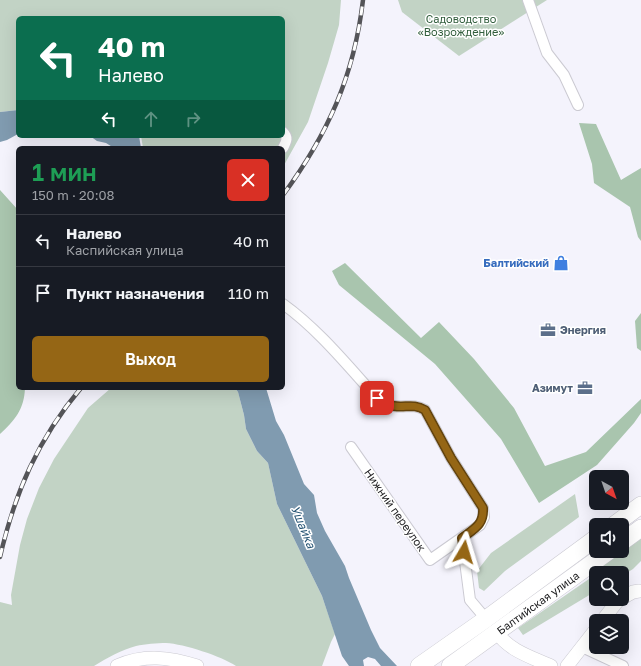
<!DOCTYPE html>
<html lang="ru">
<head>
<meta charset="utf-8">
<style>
	body { margin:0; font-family:"Golos Text",sans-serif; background:#20242c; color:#f1f3f6; height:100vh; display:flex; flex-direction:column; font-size:15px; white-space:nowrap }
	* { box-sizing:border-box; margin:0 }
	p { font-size:13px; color:#9ea1a6 }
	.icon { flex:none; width:22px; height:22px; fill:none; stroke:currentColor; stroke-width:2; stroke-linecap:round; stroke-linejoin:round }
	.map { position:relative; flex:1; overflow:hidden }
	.sheet { position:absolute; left:16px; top:146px; width:269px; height:244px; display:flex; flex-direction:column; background:#171b24; border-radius:6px; box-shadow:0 4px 16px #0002 }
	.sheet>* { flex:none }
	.banner { position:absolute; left:16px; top:16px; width:269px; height:122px; border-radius:6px; box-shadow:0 4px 16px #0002; background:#0b6e4f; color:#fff; overflow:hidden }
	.needle { width:26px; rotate:140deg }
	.fabs { position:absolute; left:589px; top:470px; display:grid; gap:8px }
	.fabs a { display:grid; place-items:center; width:40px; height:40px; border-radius:6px; background:#171b24; box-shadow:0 4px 16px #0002; font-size:20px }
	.pin { position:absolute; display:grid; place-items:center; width:34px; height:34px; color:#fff; margin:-17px; border-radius:8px; box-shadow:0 2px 6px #0006 }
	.me { position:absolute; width:44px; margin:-22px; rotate:7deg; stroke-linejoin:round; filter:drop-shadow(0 0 3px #0008) }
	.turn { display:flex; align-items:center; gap:14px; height:84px; padding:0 16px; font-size:18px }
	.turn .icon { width:52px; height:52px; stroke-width:2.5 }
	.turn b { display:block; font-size:28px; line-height:34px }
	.lanes { display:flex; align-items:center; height:38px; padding:0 16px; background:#0003; justify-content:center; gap:20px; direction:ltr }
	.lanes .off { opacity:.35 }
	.round { display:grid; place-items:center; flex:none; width:42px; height:42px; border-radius:6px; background:#20242c }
	.headline { display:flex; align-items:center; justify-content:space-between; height:68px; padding:0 16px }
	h1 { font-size:24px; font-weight:600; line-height:30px; color:#1e9e55 }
	.cta { display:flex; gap:8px; margin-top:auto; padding:8px 16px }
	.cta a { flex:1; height:46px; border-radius:6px; background:#956615; color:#fff; font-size:16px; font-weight:600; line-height:46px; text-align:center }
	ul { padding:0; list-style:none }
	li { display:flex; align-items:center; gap:12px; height:52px; padding:0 16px; border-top:1px solid #363941 }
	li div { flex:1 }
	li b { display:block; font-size:15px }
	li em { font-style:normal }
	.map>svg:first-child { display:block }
	.green { fill:#c2d3c5 }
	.forest { fill:#a9c5ae }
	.water { fill:#809bb0 }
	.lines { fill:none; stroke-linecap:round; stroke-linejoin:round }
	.minor-casing { stroke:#cbcad2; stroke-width:12 }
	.tertiary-casing { stroke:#cbcad2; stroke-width:14 }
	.primary-casing { stroke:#cbcad2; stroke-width:18 }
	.minor { stroke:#fff; stroke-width:10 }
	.tertiary { stroke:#fff; stroke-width:13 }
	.primary { stroke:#fff; stroke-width:17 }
	.rail-casing { stroke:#545458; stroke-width:4.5 }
	.rail { stroke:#fff; stroke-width:3; stroke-dasharray:9; stroke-linecap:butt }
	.route-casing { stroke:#61420e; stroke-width:10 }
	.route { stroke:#956615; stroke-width:7 }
	.labels { text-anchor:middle; stroke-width:3; stroke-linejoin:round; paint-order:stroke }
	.park-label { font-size:11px; fill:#325e3d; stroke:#fff }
	.shop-label { font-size:11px; font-weight:bold; fill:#366cbe; stroke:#fff; text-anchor:end }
	.service-label { font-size:11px; font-weight:bold; fill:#4e5e75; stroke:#fff; text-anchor:start }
	.street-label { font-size:11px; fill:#1b1b1d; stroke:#fff }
	.water-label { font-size:12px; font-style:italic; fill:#265474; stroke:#fff }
</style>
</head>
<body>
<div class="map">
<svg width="641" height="666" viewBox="0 0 641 666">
	<rect width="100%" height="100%" fill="#f4f3fc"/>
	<g class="green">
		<path d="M0,0H341L339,25L328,63L308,122L283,167V148H143L141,136H283V18H18V110L0,112Z"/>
		<path d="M398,0H547L459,56L402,12Z"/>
		<path d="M111,388H235L238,392L244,415L246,429L257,451L268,463L277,504L322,596L335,634L331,642L322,666H236C221,656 184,644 166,643C157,643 145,644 136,646C121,650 107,658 94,666H0V602L12,605L11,595L20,545L27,519L39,488L54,459L88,408Z"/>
		<path d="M575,494L579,517L505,571L484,591L479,588L477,571L491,553Z"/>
		<path d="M641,533V561L633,569L622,576V573H596V591L523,635L518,628L589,579L619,551H622V548Z"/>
	</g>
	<g class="forest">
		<path d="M579,123L596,124L621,180L641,168V241L638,237L630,207L594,183L592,164Z"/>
		<path d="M0,190L18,210V388H25C24,410 15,420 0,434Z"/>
		<path d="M345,263L421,338L439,322L474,359L514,408L545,466L586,452L641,399V413L634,423L597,465L539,503L501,439L435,364L339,285L332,271Z"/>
		<path d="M641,313V351L637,348L635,321Z"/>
	</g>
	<g class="water">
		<path d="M18,110V134L7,140L0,142V112Z"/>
		<path d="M90,136H139L141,148H114L106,143L97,141Z"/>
		<path d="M235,388H266L276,421L284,435L304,484L314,495L317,513L325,531L345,566L349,578L371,630L380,648L397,666H381L375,659L368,657L363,660L364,666H349L342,656L322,596L277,504L268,463L257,451L246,429L244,415L238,392Z"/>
	</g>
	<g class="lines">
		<g class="minor-casing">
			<g id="minor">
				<path d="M528,0L547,53L564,75L578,105"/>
				<path d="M283,132C289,138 286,142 283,148"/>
				<path d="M283,304C319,330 347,365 377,398C383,402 387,405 394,406C406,408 413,403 425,410L451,458L483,508L484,517L480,525L430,560L351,447"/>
				<path d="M462,538L470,600L486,619"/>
				<path d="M582,647L623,666"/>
			</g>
		</g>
		<g class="tertiary-casing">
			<g id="tertiary">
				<path d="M622,598L633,592L639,591"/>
				<path d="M602,621L616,603L620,599"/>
				<path d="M497,633C510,651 531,657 551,666"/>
				<path d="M117,666C144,654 170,657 197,666"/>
				<path d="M567,666L596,629"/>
			</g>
		</g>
		<g class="primary-casing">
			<g id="primary">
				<path d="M614,525L641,505"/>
				<path d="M622,542L641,528"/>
				<path d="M419,666L486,619L596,538"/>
				<path d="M450,666L609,551"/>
			</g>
		</g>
		<use href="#minor" class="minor"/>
		<use href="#tertiary" class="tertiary"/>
		<use href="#primary" class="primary"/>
		<g class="rail-casing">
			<g id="rail">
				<path d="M283,195C328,134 354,76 363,0"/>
				<path d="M0,557C15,492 38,439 81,388"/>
			</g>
		</g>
		<use href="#rail" class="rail"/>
	</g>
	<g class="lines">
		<g class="route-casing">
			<path id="route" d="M377,398C383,402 387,405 394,406C406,408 413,403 425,410L451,458L483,508C484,525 474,529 462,538L464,552"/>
		</g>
		<use href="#route" class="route"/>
	</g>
	<defs>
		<g id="shop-bare" transform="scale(1.2)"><path d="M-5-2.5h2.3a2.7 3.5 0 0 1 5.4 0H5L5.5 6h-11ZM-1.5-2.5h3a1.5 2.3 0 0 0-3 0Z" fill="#3f7fe0" stroke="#fff" stroke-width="2.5" paint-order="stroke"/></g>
		<g id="office-bare" transform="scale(1.2)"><path d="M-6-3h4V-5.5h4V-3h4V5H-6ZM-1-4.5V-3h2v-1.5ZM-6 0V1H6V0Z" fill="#5c6f8a" stroke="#fff" stroke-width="2.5" paint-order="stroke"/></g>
	</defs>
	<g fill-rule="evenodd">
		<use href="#shop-bare" x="561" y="263"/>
		<use href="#office-bare" x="548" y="330"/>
		<use href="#office-bare" x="585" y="388"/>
	</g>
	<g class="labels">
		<g class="park-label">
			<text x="461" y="23">Садоводство<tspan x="461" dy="13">«Возрождение»</tspan></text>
		</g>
		<g class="shop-label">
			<text x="549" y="267">Балтийский</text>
		</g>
		<g class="service-label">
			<text x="560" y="334">Энергия</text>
			<text x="573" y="392" text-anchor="end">Азимут</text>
		</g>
		<g class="street-label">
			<text transform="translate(395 510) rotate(55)" y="4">Нижний переулок</text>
			<text transform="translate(538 603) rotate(-36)" y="4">Балтийская улица</text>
		</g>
		<g class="water-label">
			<text transform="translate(303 527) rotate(68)" y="4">Ушайка</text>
		</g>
	</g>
</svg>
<div class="fabs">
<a><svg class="needle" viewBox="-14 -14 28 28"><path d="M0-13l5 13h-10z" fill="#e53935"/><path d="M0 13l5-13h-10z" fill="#9ea1a6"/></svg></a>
<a><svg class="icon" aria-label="sound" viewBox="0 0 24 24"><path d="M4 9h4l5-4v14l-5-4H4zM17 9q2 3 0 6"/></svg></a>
<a><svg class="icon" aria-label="search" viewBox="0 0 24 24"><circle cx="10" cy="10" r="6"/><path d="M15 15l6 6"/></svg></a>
<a><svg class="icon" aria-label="layers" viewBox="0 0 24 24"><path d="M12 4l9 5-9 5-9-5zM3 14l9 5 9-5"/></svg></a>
</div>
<div class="pin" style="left:377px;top:398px;background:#d93025"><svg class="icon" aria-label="arrive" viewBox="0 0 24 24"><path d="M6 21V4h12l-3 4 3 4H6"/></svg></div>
<svg class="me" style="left:464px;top:552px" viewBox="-20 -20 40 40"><path d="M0-17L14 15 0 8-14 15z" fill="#956615" stroke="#fff" stroke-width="4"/></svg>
<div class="banner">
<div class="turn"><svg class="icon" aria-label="left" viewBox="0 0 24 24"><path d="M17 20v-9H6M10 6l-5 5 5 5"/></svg><div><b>40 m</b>Налево</div></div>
<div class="lanes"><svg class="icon" aria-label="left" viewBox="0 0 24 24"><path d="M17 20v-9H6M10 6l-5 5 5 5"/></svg><svg class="icon off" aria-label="ahead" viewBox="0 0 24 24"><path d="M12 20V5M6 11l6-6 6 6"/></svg><svg class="icon off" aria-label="right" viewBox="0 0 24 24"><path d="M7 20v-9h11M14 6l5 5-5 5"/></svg></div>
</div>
<section class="sheet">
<div class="headline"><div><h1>1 мин</h1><p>150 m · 20:08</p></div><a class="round" style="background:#d93025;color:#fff"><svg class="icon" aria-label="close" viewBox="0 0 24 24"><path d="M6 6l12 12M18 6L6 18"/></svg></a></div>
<ul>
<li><svg class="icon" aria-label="left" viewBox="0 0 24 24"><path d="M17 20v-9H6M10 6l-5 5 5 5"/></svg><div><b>Налево</b><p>Каспийская улица</p></div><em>40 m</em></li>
<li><svg class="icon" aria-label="arrive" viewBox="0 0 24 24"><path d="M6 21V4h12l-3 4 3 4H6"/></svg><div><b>Пункт назначения</b></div><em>110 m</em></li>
</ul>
<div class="cta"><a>Выход</a></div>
</section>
</div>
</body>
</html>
